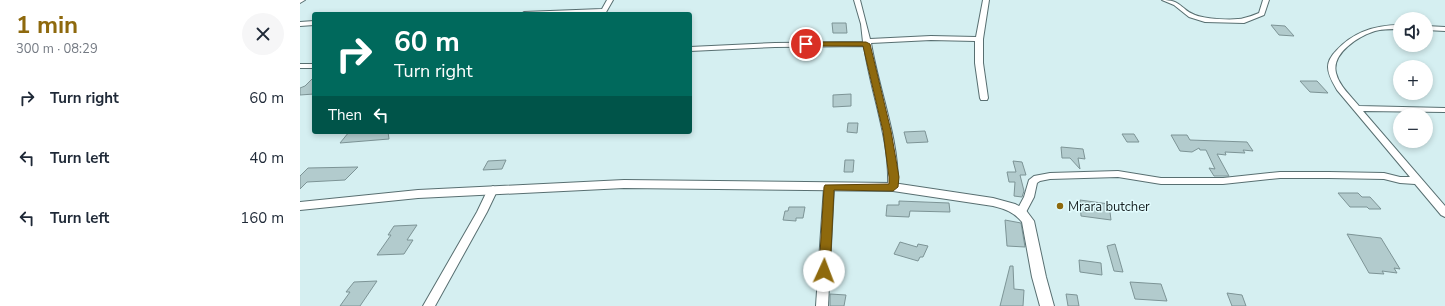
<!DOCTYPE html>
<html lang="en">
<head>
<meta charset="utf-8">
<style>
	body { margin:0; font-family:"Nunito Sans",sans-serif; background:#f6f6f7; color:#1f2937; height:100vh; display:flex; flex-direction:column; font-size:15px; white-space:nowrap }
	* { box-sizing:border-box; margin:0 }
	p { font-size:13px; color:#747a83 }
	.icon { flex:none; width:22px; height:22px; fill:none; stroke:currentColor; stroke-width:2; stroke-linecap:round; stroke-linejoin:round }
	.map { position:relative; flex:1; overflow:hidden }
	.drawer { display:flex; flex-direction:column; background:#fff; width:300px }
	.drawer>* { flex:none }
	.guide { position:absolute; left:12px; top:12px; width:380px; height:122px; border-radius:4px; box-shadow:0 2px 6px #0003; background:#00695c; color:#fff; overflow:hidden }
	.buttons { position:absolute; left:1093px; top:12px; display:grid; gap:8px }
	.buttons a { display:grid; place-items:center; width:40px; height:40px; border-radius:50%; background:#fff; box-shadow:0 2px 6px #0003; font-size:20px }
	.pin { position:absolute; display:grid; place-items:center; width:34px; height:34px; color:#fff; margin:-17px; border:2px solid #fff; border-radius:50%; box-shadow:0 1px 4px #0007 }
	.me { position:absolute; width:44px; margin:-22px; rotate:2deg; stroke-linejoin:round; filter:drop-shadow(0 0 3px #0008) }
	.turn { display:flex; align-items:center; gap:14px; height:84px; padding:0 16px; font-size:18px }
	.turn .icon { width:52px; height:52px; stroke-width:2.5 }
	.turn b { display:block; font-size:28px; line-height:34px }
	.then { display:flex; align-items:center; height:38px; padding:0 16px; background:#0003; gap:8px; font-size:15px }
	.round { display:grid; place-items:center; flex:none; width:42px; height:42px; border-radius:21px; background:#f6f6f7 }
	.headline { display:flex; align-items:center; justify-content:space-between; height:68px; padding:0 16px }
	h1 { font-size:24px; font-weight:700; line-height:30px; color:#8e690d }
	ul { padding:0; list-style:none }
	li { display:flex; align-items:center; gap:12px; height:60px; padding:0 16px }
	li div { flex:1 }
	li b { display:block; font-size:15px }
	li em { font-style:normal }
	main { display:flex; flex:1; min-height:0 }
	.map>svg:first-child { display:block }
	.building { fill:#b2cbcd; stroke:#7d9496 }
	.lines { fill:none; stroke-linecap:round; stroke-linejoin:round }
	.minor-casing { stroke:#586f71; stroke-width:2 }
	.tertiary-casing { stroke:#586f71; stroke-width:2 }
	.minor { fill:#fff; fill-rule:evenodd }
	.tertiary { fill:#fff; fill-rule:evenodd }
	.route { fill:#8e690d; stroke:#5c4408 }
	.poi-dot { fill:#8e690d; stroke:#e2fcfe; stroke-width:1.5 }
	.labels { text-anchor:middle; stroke-width:3; stroke-linejoin:round; paint-order:stroke }
	.poi-label { font-size:13px; fill:#182223; stroke:#e2fcfe; text-anchor:start }
</style>
</head>
<body>
<main>
<section class="drawer">
<div class="headline"><div><h1>1 min</h1><p>300 m · 08:29</p></div><a class="round"><svg class="icon" aria-label="close" viewBox="0 0 24 24"><path d="M6 6l12 12M18 6L6 18"/></svg></a></div>
<ul>
<li><svg class="icon" aria-label="right" viewBox="0 0 24 24"><path d="M7 20v-9h11M14 6l5 5-5 5"/></svg><div><b>Turn right</b></div><em>60 m</em></li>
<li><svg class="icon" aria-label="left" viewBox="0 0 24 24"><path d="M17 20v-9H6M10 6l-5 5 5 5"/></svg><div><b>Turn left</b></div><em>40 m</em></li>
<li><svg class="icon" aria-label="left" viewBox="0 0 24 24"><path d="M17 20v-9H6M10 6l-5 5 5 5"/></svg><div><b>Turn left</b></div><em>160 m</em></li>
</ul>
</section>
<div class="map">
<svg width="1145" height="306" viewBox="0 0 1145 306">
	<rect width="100%" height="100%" fill="#d5eff1"/>
	<g class="building">
		<path d="M532,23H546L547,33H533Z"/>
		<path d="M971,25L985,26L994,36L979,35Z"/>
		<path d="M14,77V94L0,95V88L5,86Z"/>
		<path d="M1000,81H1017L1028,93L1010,92Z"/>
		<path d="M551,94V106L533,107V95Z"/>
		<path d="M548,123H558L557,133L547,132Z"/>
		<path d="M625,131L628,142L607,143L604,132Z"/>
		<path d="M49,132H88L89,139L40,143Z"/>
		<path d="M822,134H834L839,142H827Z"/>
		<path d="M871,135H887L890,140L947,142L953,151L943,150L945,153L925,152L926,155L917,154L929,176H914L909,168L915,169L906,150H900L899,148L892,152L880,151Z"/>
		<path d="M761,147L783,149L785,159L778,158L780,169L770,158H762Z"/>
		<path d="M206,160L202,169L183,170L188,161Z"/>
		<path d="M545,160H554L553,172H544Z"/>
		<path d="M713,161L722,162L726,175H720L724,191L722,197L714,196L715,182H709L707,172H716Z"/>
		<path d="M58,167L45,180L7,182L0,189V176L8,168Z"/>
		<path d="M1038,193H1058L1062,197H1070L1081,209H1069L1067,207H1050Z"/>
		<path d="M780,200L809,204L811,220L781,216Z"/>
		<path d="M599,201L649,203L650,212L610,211L609,217L586,216L587,205H599Z"/>
		<path d="M489,207H505L503,218H496V221L483,220L485,211H488Z"/>
		<path d="M705,220L721,223L725,247L707,246Z"/>
		<path d="M117,225L107,240H113L104,254L77,255L91,235H88L94,226Z"/>
		<path d="M1047,234L1081,238L1100,269L1094,268L1097,273L1082,271L1084,274L1069,273Z"/>
		<path d="M600,242L617,247L618,244L628,246L623,257H620L618,261L594,254Z"/>
		<path d="M815,244L823,272L814,271L807,246Z"/>
		<path d="M779,260L801,263L802,275L780,272Z"/>
		<path d="M710,266H713L714,289L724,290L723,306H700Z"/>
		<path d="M77,281L60,306H40L50,292H46L54,282Z"/>
		<path d="M830,282L861,284L867,301L835,299Z"/>
		<path d="M927,293L942,295L946,306H932Z"/>
		<path d="M530,294L546,295L544,306H530Z"/>
		<path d="M766,294L777,295L779,306H768Z"/>
	</g>
	<g class="lines">
		<g class="minor-casing">
			<g id="minor">
				<path d="M0,0H5L0,3Z"/>
				<path d="M307,0H313L305,14H221L224,12L302,9Z"/>
				<path d="M554,0H560L570,39L631,36L676,37L683,0H689L683,39V63L688,98L687,100H681L680,98L675,63V41L631,40L571,43C579,91 599,138 598,187L593,190L588,187C590,139 571,94 564,46L475,47L390,51V47L475,43L563,42L561,24Z"/>
				<path d="M862,0C882,0 880,9 895,15C904,19 935,21 944,18C949,17 954,15 959,13L963,0H969L964,15L944,23L905,22L889,17L874,5Z"/>
				<path d="M14,21V25L0,26V22Z"/>
				<path d="M1100,25V29C1092,29 1083,29 1075,31C1059,36 1031,53 1036,73C1039,86 1051,96 1059,106L1145,108V112L1063,111L1145,206V217L1141,215L1115,184L1100,183L1084,179L1029,178H980L923,184H861L818,177L750,179L740,181L737,183L734,197L725,214H717L716,212L724,197L729,180L734,176L750,173L818,171L861,178H923L980,172H1029L1084,173L1100,177H1110L1037,90C1033,83 1028,75 1028,67C1028,61 1032,55 1036,51C1053,32 1075,25 1100,25Z"/>
				<path d="M1126,26L1145,27V31L1126,30Z"/>
				<rect x="0" y="64" width="14" height="4"/>
				<path d="M529,184L534,187L528,306H516L524,187Z"/>
				<path d="M193,186L198,189L187,212L135,306H123L177,212L188,189Z"/>
			</g>
		</g>
		<g class="tertiary-casing">
			<path id="tertiary" d="M324,180L593,183L693,198L715,204L725,209L734,221L746,277L754,306H740L732,277L722,222C714,212 705,209 693,206L593,191L324,188L118,198L0,210V202L118,190Z"/>
		</g>
		<use href="#minor" class="minor"/>
		<use href="#tertiary" class="tertiary"/>
	</g>
	<path class="route" d="M566,42L570,44L591,131L599,177L598,187L593,191L534,190L530,271L528,274L524,276L520,274L519,271L524,187L525,185L589,184V177L583,131L563,46H506L503,44L506,42Z"/>
	<circle class="poi-dot" cx="760" cy="206" r="4"/>
	<g class="labels">
		<g class="poi-label">
			<text x="768" y="211">Mrara butcher</text>
		</g>
	</g>
</svg>
<div class="buttons">
<a><svg class="icon" aria-label="sound" viewBox="0 0 24 24"><path d="M4 9h4l5-4v14l-5-4H4zM17 9q2 3 0 6"/></svg></a>
<a>+</a>
<a>−</a>
</div>
<div class="pin" style="left:506px;top:44px;background:#d93025"><svg class="icon" aria-label="arrive" viewBox="0 0 24 24"><path d="M6 21V4h12l-3 4 3 4H6"/></svg></div>
<svg class="me" style="left:524px;top:271px" viewBox="-20 -20 40 40"><circle r="19" fill="#fff"/><path d="M0-13L10 11 0 6-10 11z" fill="#8e690d"/></svg>
<div class="guide">
<div class="turn"><svg class="icon" aria-label="right" viewBox="0 0 24 24"><path d="M7 20v-9h11M14 6l5 5-5 5"/></svg><div><b>60 m</b>Turn right</div></div>
<div class="then">Then<svg class="icon" aria-label="left" viewBox="0 0 24 24"><path d="M17 20v-9H6M10 6l-5 5 5 5"/></svg></div>
</div>
</div>
</main>
</body>
</html>
